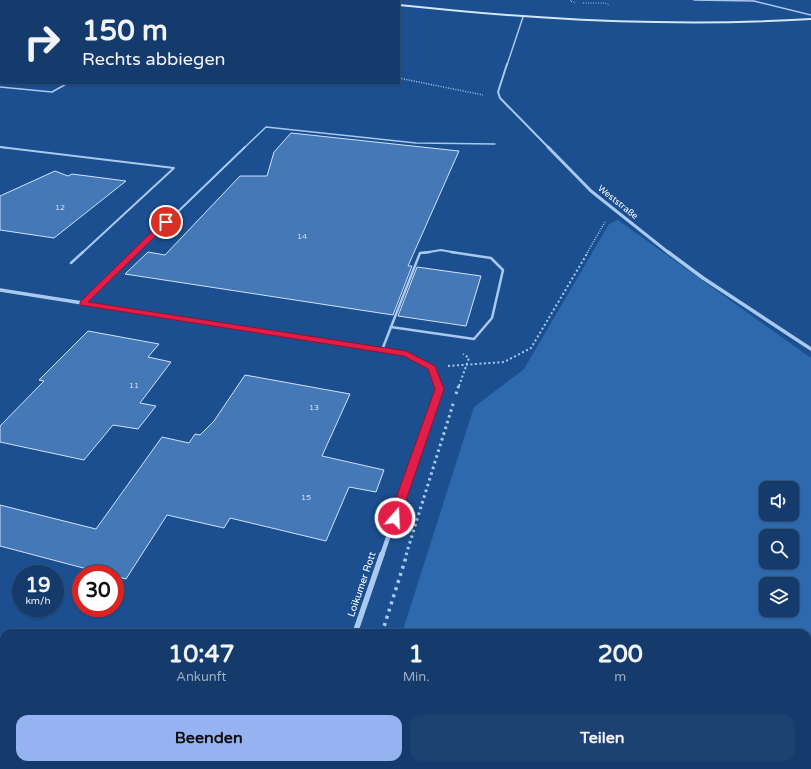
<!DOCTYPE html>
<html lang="de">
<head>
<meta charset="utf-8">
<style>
	body { margin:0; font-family:"Varela Round",sans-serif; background:#1d4271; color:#f1f3f6; height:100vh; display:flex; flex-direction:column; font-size:15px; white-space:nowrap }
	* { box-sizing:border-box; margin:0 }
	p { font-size:13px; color:#9dadc1 }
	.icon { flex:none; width:22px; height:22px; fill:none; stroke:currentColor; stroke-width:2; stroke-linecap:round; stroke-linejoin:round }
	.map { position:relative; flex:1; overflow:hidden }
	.drawer { position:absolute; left:0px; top:629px; width:811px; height:140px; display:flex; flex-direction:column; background:#143b6b; border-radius:12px 12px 0 0; box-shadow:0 1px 3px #0004,0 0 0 1px #33557e }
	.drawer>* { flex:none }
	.banner { position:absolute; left:0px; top:0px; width:400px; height:84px; box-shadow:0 1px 3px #0004,0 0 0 1px #33557e; background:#143b6b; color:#f1f3f6; overflow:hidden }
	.buttons { position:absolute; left:759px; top:481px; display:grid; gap:8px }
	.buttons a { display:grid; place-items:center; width:40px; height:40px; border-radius:8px; background:#143b6b; box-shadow:0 1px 3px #0004,0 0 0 1px #33557e; font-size:20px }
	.speed { position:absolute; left:12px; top:565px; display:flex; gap:8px; font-size:20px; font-weight:700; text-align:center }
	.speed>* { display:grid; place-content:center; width:52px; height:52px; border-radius:50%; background:#143b6b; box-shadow:0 1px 3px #0004,0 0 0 1px #33557e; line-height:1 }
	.speed small { font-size:10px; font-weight:400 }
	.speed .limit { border:6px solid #d22; background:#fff; color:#111 }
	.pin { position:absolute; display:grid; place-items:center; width:34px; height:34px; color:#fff; margin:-17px; border:2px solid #fff; border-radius:50%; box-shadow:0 1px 4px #0007 }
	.me { position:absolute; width:44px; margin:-22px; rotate:19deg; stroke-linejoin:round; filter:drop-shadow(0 0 3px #0008) }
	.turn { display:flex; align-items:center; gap:14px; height:84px; padding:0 16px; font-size:18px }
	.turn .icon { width:52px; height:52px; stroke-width:2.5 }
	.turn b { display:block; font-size:28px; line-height:34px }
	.eta { display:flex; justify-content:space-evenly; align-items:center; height:68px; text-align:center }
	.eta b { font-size:24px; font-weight:700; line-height:28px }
	.action { display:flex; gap:8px; margin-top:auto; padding:8px 16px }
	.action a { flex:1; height:46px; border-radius:12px; background:#95b2f1; color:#111; font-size:16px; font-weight:700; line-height:46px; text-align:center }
	.action a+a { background:#1d4271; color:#f1f3f6 }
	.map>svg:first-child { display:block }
	.green { fill:#2e69ad; fill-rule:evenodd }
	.building { fill:#4478b7; stroke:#cfe3fa }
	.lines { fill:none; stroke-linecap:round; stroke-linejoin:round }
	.path-far4 { stroke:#a9c9ee; stroke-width:1; stroke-dasharray:1 1.5; stroke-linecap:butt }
	.path-far3 { stroke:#a9c9ee; stroke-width:1.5; stroke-dasharray:1 1.5; stroke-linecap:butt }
	.path-far2 { stroke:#a9c9ee; stroke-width:2; stroke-dasharray:2 2.5; stroke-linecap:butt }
	.path-far1 { stroke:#a9c9ee; stroke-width:3; stroke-dasharray:2.5 3.5; stroke-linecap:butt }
	.path { stroke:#a9c9ee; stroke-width:3.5; stroke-dasharray:3 4.5; stroke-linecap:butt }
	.lane-far2 { stroke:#a9c9ee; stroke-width:1.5 }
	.lane-far1 { stroke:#a9c9ee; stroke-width:2 }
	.lane { stroke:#a9c9ee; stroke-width:2.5 }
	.street-far5 { stroke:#a9c9ee; stroke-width:1.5 }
	.street-far4 { stroke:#a9c9ee; stroke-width:2 }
	.street-far3 { stroke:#a9c9ee; stroke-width:3 }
	.street-far2 { stroke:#a9c9ee; stroke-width:3.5 }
	.street-far1 { stroke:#a9c9ee; stroke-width:4.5 }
	.street { stroke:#a9c9ee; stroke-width:5.5 }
	.secondary { fill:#d6e6fa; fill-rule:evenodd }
	.route { fill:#e11d48; stroke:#92132f }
	.labels { text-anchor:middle; stroke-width:3; stroke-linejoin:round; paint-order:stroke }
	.number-label { font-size:8px; fill:#d0dded }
	.far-street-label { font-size:9px; fill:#fff; stroke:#1b4f8f }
	.street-label { font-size:10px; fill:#fff; stroke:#1b4f8f }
</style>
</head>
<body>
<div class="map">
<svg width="811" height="769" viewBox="0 0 811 769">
	<rect width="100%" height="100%" fill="#1b4f8f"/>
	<path class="green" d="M618,220L811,358V769H359L360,765H807V633H402L474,407L524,369L609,224ZM766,488H792V514H766ZM766,536H792V562H766ZM766,584H792V610H766Z"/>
	<g class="building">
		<path d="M291,133L459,151L408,266H412L393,315L125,274L148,252L165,255L240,176H267L274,152Z"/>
		<path d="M55,171L68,176L72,174L126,181L54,238L0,230V196Z"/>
		<path d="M417,267L481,276L466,326L398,316Z"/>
		<path d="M88,331L159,344L148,357L171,362L140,403L156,406L138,429L113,425L84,460L0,442V426L44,381L39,380Z"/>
		<path d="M245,375L350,394L322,456L384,470L376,492L349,487L326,541L230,518L224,528L167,515L126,579L115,576V574H106L0,546V505L96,529L162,437L189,443L195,434L200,435L214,421Z"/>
	</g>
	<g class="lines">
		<g class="path-far4">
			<path d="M376,0L385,1"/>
			<path d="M571,0L570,1L576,3"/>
			<path d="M583,3H605L609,5"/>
		</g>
		<g class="path-far3">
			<path d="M399,78L483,95"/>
			<path d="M587,253L605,222"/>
		</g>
		<g class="path-far2">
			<path d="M448,366L504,362L531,348L588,252"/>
			<path d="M459,386L469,358L463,354"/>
		</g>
		<g class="path-far1">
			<path d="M456,394L459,385"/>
			<path d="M406,555L454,401"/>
		</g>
		<g class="path">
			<path d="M382,633L407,554"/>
			<path d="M339,769L340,765"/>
		</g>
		<g class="lane-far2">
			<path d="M694,0L754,1"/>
			<path d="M0,87L52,92L68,83"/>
			<path d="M0,147L7,148"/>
			<path d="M244,148L266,127L416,143L495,144"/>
		</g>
		<g class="lane-far1">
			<path d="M0,147L174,168L82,253"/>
			<path d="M135,253L245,147"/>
			<path d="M423,253L441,250L457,253"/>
		</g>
		<g class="lane">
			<path d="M71,263L83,252"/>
			<path d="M83,304L136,252"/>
			<path d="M391,327L474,339L492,318L503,270L491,258L451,252"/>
			<path d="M391,327L420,253L430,252"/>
			<path d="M382,350L391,327"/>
		</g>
		<g class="street-far5">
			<path d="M754,1L811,15"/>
			<path d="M507,65L523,17"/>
		</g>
		<path class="street-far4" d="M507,64L498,92L500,98L549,148"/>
		<path class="street-far3" d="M548,147L591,191L669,253"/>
		<g class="street-far2">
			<path d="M668,252L703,278L811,349"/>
			<path d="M0,290L406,354L432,368L438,386"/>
		</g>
		<path class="street-far1" d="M382,555L439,389L438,385"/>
		<g class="street">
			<path d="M355,633L382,554"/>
			<path d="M308,769L310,765"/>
		</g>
		<path class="secondary" d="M399,4C485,13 570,20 656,21C708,22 759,21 811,18V20C759,23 708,24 656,23C570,22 485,15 399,6Z"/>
	</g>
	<path class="route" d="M164,220L170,222L88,302L406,351L435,366L444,389L399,521L395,523L391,521L389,518L435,389L428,369L404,356L80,305V302Z"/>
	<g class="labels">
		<g class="number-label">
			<text x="60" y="210">12</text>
			<text x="302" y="239">14</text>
			<text x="134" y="388">11</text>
			<text x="314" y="410">13</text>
			<text x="306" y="500">15</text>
		</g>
		<g class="far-street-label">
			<text transform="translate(618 202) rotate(39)" y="3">Weststraße</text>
		</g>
		<g class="street-label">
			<text transform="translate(361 584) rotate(-71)" y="4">Loikumer Rott</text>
		</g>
	</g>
</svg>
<div class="buttons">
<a><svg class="icon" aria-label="sound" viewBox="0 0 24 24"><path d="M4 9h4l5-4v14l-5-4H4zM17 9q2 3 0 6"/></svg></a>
<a><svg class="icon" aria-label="search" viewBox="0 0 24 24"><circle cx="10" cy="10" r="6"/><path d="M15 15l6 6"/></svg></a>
<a><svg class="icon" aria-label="layers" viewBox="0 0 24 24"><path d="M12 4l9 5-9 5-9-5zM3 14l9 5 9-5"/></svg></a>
</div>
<div class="speed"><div>19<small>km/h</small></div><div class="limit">30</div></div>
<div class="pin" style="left:166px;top:222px;background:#d93025"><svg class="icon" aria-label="arrive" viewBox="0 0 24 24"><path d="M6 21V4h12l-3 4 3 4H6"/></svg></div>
<svg class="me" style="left:395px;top:518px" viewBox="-20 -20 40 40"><circle r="17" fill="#e11d48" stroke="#fff" stroke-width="3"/><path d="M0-11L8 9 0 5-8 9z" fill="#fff"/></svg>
<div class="banner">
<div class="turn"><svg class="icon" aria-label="right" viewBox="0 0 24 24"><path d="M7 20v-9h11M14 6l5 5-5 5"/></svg><div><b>150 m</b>Rechts abbiegen</div></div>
</div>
<section class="drawer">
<div class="eta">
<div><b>10:47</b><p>Ankunft</p></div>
<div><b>1</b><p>Min.</p></div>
<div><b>200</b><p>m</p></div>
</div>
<div class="action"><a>Beenden</a><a>Teilen</a></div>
</section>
</div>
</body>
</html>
